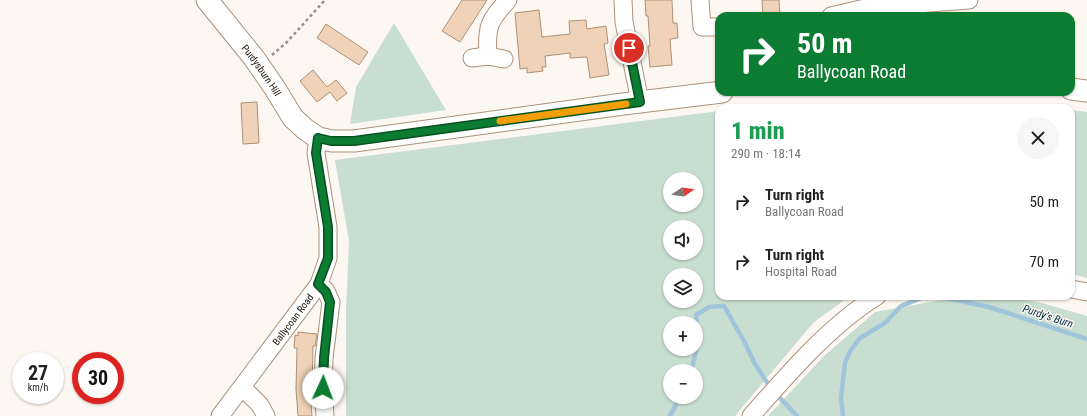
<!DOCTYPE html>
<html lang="en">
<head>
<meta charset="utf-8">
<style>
	body { margin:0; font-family:"Roboto Condensed",sans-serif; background:#f6f6f6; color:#222; height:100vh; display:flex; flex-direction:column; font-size:15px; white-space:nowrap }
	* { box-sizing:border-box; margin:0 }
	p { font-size:13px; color:#767676 }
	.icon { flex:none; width:22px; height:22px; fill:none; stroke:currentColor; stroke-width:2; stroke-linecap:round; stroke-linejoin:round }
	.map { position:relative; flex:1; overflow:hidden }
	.panel { position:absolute; left:715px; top:104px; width:360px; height:196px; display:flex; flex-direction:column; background:#fff; border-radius:12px; box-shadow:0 1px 3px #0004 }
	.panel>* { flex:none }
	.hud { position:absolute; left:715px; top:12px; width:360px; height:84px; border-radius:12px; box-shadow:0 1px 3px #0004; background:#0b7c31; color:#fff; overflow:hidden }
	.needle { width:26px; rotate:77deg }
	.controls { position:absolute; left:663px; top:172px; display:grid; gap:8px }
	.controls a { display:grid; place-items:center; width:40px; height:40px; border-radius:50%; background:#fff; box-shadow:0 1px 3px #0004; font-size:20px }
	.speed { position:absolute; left:12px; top:352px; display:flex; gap:8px; font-size:20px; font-weight:700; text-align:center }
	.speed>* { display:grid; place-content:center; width:52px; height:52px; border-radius:50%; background:#fff; box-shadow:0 1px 3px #0004; line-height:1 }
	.speed small { font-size:10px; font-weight:400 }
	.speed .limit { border:6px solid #d22; background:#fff; color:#111 }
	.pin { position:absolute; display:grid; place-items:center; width:34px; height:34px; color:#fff; margin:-17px; border:2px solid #fff; border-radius:50%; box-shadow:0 1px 4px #0007 }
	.me { position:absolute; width:44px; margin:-22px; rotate:2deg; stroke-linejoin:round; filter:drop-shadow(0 0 3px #0008) }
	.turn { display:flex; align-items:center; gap:14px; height:84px; padding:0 16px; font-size:18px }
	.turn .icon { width:52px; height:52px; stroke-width:2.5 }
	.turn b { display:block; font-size:28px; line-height:34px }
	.round { display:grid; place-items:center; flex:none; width:42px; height:42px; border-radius:21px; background:#f6f6f6 }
	.head { display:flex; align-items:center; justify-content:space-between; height:68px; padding:0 16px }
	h1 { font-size:24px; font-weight:800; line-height:30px; color:#1e9e55 }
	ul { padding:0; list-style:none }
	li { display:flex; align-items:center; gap:12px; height:60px; padding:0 16px }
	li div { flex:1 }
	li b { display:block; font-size:15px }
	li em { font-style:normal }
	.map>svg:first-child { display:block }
	.green { fill:#c7ded0; fill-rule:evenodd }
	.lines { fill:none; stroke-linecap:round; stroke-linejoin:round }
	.stream { stroke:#a0c4d9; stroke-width:4.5 }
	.building { fill:#efd2b7; stroke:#ac9177 }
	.minor-casing { stroke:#ad9178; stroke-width:19 }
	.major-casing { stroke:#ad9178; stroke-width:23 }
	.path { stroke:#958d86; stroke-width:2.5; stroke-dasharray:3 3; stroke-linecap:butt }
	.minor { stroke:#fff; stroke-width:17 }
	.major { stroke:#fff; stroke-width:21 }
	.route-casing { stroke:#075120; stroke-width:10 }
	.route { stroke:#0b7c31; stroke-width:7 }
	.slow { stroke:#f59e0b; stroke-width:7 }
	.labels { text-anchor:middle; stroke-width:3; stroke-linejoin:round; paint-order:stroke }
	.street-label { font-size:10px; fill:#1d130a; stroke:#fdf7f2 }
	.water-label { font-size:11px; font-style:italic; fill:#003046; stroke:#fdf7f2 }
</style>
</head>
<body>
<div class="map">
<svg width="1087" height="416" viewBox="0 0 1087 416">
	<rect width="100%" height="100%" fill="#fdf7f2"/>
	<g class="green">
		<path d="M394,23L446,110L350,124L356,87Z"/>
		<path d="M779,104H936L1055,108H743Z"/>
		<path d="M1071,110L1087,112V278L1071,274Z"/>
		<path d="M719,111V296H850L814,322L735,416H346V311L349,241L335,160ZM670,179H696V205H670ZM670,227H696V253H670ZM670,275H696V301H670ZM670,323H696V349H670ZM670,371H696V397H670Z"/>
		<path d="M963,296H1006L1042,303L1087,316V416H768L824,356L875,312Z"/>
	</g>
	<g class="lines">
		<g class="stream">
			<path d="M691,371L699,340L696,315L709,307L724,306L744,341L755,364L770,387"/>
			<path d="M779,397L797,416"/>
			<path d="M670,416L680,397"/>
			<path d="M843,416L841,398L845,363L850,351L860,338L885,323L901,306L924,297L947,298L989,307L1087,339"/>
		</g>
	</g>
	<g class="building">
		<path d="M462,0H487L460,42L442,31Z"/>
		<path d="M645,0H672L673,23H677L678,38L670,39L672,65L650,67L648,46H650L648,16H646Z"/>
		<path d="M762,0H779L780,16H763Z"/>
		<path d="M539,10L542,37L570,34L569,21L586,20L587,29L606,26L608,43L604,44L609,75L590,78L587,57L570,58V53L545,56L546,67H542L543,71L527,73V68L520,69L515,13Z"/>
		<path d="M326,24L368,52L359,65L317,38Z"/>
		<path d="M313,70L327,87L336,80L347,93L337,101L330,92L317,102L300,81Z"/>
		<path d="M257,102L259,143L243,144L241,103Z"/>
		<path d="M298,332L317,334L315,346H313L312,393H310L312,416H298L296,389L297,348H294L295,335L298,336Z"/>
	</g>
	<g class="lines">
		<g class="minor-casing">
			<g id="minor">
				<path d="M623,0L624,22L640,102"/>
				<path d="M700,0L702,27H719"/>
				<path d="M831,16L865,8L969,0"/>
				<path d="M488,56C486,26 489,21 508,0"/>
				<path d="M472,58L488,56L504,59"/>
				<path d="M319,284L326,291L331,302L324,358L323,388L325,416"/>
				<path d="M1071,289L1087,292"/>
				<path d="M242,387L260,405L266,416"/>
				<path id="s1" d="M220,416L319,284L328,258V227L316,153L318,138"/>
				<path d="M751,416C788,374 829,326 877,296"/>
			</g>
		</g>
		<g class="major-casing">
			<g id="major">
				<path id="s2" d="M207,0L254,58L274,87L293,118L305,129L318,138L324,139L331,141H354L623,104L722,92"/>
				<path d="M1071,89L1087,91"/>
			</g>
		</g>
		<path class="path" d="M272,55L287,42L325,0"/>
		<use href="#minor" class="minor"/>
		<use href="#major" class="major"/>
	</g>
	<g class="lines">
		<g class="route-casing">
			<path id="route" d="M323,388L324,358L330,302L326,292L318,284L328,258V227L316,153L318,138L331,141H354L640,102L629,48"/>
		</g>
		<use href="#route" class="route"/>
		<path class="slow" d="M500,121L626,104"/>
	</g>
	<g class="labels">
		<g class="street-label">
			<text dy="4" stroke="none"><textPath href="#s2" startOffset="89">Purdysburn Hill</textPath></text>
			<text dy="4" stroke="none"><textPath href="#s1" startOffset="121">Ballycoan Road</textPath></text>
		</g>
		<g class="water-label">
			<text transform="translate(1048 316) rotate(18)" y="4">Purdy's Burn</text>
		</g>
	</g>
</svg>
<div class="controls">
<a><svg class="needle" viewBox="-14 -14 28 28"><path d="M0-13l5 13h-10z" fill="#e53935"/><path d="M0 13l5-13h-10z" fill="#767676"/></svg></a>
<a><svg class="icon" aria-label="sound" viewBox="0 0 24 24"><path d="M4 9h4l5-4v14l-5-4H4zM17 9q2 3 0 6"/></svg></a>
<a><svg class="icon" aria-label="layers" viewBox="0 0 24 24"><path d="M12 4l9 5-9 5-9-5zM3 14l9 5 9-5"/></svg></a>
<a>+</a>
<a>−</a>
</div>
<div class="speed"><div>27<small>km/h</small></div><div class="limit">30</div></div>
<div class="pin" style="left:629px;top:48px;background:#d93025"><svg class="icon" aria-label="arrive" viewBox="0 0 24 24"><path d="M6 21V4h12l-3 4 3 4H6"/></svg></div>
<svg class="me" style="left:323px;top:388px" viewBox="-20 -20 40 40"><circle r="19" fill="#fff"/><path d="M0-13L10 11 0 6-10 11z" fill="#0b7c31"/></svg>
<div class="hud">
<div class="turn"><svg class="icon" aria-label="right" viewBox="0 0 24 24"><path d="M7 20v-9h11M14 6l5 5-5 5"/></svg><div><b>50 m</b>Ballycoan Road</div></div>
</div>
<section class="panel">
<div class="head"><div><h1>1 min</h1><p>290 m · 18:14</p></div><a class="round"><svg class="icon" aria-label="close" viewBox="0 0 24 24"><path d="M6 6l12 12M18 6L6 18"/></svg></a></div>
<ul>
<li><svg class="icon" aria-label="right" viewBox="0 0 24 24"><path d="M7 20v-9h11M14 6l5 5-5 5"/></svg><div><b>Turn right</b><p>Ballycoan Road</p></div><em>50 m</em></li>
<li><svg class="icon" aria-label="right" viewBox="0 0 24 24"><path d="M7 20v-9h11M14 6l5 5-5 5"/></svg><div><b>Turn right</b><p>Hospital Road</p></div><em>70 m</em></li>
</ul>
</section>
</div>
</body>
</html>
